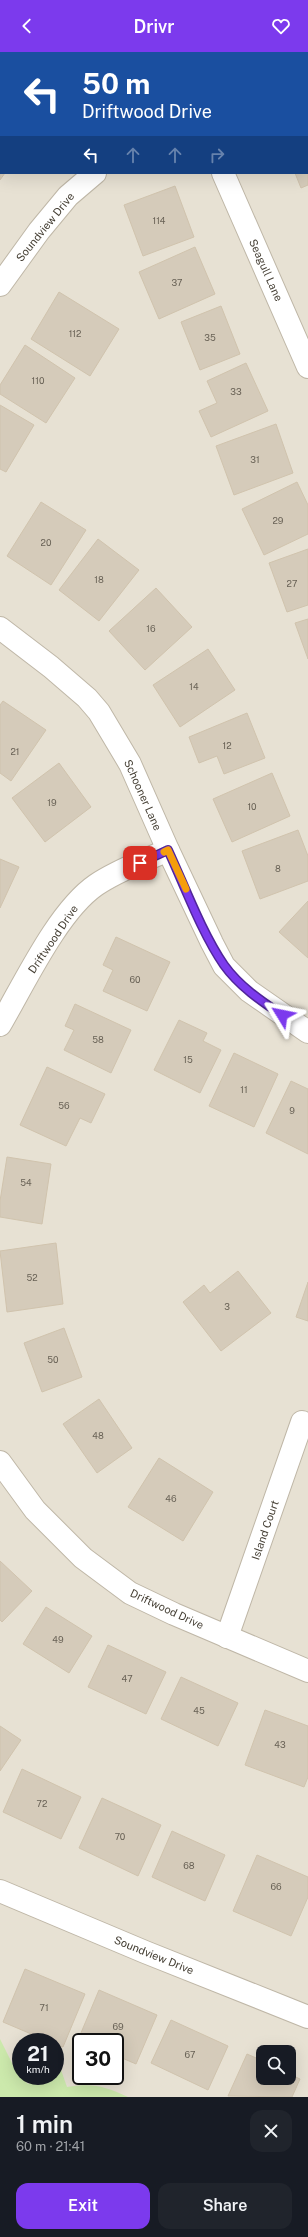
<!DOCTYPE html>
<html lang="en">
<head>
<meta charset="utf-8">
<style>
	body { margin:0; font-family:"Public Sans",sans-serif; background:#20242c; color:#f1f3f6; height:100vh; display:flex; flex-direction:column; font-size:15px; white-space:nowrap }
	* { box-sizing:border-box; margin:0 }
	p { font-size:13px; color:#9ea1a6 }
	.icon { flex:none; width:22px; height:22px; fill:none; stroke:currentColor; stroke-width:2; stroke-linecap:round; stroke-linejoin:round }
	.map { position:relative; height:2045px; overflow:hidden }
	.sheet { display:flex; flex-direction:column; background:#171b24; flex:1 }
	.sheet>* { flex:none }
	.hud { position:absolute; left:0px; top:0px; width:308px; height:122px; box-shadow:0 4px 16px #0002; background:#1a4fa0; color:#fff; overflow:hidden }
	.fabs { position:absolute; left:256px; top:1993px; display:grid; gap:8px }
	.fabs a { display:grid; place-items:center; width:40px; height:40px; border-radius:8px; background:#171b24; box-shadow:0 4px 16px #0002; font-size:20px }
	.speed { position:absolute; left:12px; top:1981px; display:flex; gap:8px; font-size:20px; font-weight:700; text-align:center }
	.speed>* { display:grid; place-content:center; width:52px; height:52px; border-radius:50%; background:#171b24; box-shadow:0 4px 16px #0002; line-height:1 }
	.speed small { font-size:10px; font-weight:400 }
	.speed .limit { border:2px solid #111; border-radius:6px; background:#fff; color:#111 }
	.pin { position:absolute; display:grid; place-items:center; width:34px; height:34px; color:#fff; margin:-17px; border-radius:8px; box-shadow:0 2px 6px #0006 }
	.me { position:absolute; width:44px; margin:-22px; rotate:305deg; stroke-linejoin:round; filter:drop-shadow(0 0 3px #0008) }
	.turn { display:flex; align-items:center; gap:14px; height:84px; padding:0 16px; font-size:18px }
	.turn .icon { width:52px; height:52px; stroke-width:2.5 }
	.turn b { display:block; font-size:28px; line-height:34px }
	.lanes { display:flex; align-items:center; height:38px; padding:0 16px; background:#0003; justify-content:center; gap:20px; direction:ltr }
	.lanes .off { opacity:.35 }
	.round { display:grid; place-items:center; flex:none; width:42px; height:42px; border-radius:12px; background:#20242c }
	.head { display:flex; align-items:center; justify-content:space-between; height:68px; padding:0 16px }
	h1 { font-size:24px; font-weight:600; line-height:30px }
	.primary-button { display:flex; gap:8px; margin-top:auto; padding:8px 16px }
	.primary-button a { flex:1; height:46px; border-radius:12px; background:#7c3aed; color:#fff; font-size:16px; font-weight:600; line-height:46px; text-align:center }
	.primary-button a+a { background:#20242c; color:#f1f3f6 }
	header { display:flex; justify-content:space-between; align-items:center; height:52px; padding:0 16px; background:#7c3aed; color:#fff; font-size:18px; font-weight:600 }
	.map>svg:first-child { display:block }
	.residential { fill:#e7e1d3; fill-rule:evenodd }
	.green { fill:#cce9ac }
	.building { fill:#d5cbba; stroke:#d0c3ad }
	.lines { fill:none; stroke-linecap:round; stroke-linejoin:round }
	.minor-casing { stroke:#bfb7a7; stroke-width:24 }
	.minor { stroke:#fff; stroke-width:22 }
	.route-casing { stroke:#51269a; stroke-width:10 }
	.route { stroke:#7c3aed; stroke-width:7 }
	.slow { stroke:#f59e0b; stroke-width:7 }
	.labels { text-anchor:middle; stroke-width:3.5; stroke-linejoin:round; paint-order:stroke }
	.number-label { font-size:9px; fill:#696256 }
	.street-label { font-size:11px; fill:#453f34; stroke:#fff }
</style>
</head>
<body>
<header><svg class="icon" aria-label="back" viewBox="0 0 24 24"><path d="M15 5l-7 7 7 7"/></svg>Drivr<svg class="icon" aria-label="heart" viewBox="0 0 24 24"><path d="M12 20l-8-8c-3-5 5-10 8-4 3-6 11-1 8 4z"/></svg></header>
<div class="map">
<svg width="308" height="2045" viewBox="0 0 308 2045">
	<rect width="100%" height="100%" fill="#f3efe5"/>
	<path class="residential" d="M0,0H308V2045H0ZM1,1H307V121H1ZM21,1990H55V2024H21ZM81,1990H115V2024H81ZM263,2000H289V2026H263Z"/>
	<path class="green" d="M0,1987L17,2021L28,2032L47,2024H55V2019L60,2015L67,2035C93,2031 104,2034 128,2045H0Z"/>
	<g class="building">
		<path d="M63,0H121L122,1H61Z"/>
		<path d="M0,74L1,121H5L0,128Z"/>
		<path d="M307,76L308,133L301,136L295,121H307Z"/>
		<path d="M175,134L194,185L143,204L124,153Z"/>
		<path d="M195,195L215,242L159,267L139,220Z"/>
		<path d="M59,240L119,277L90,324L31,287Z"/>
		<path d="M221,254L240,302L200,318L181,270Z"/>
		<path d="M25,293L75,326L46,371L0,342V333Z"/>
		<path d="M246,311L268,359L211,385L199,359L217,351L207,329Z"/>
		<path d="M0,353L34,373L6,420L0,417Z"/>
		<path d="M276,372L293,421L234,443L216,394Z"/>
		<path d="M297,430L308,453V482L264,503L242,457Z"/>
		<path d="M41,450L86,478L51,533L7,504Z"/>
		<path d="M98,487L139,518L99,569L59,538Z"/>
		<path d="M308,497V553L287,560L269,511Z"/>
		<path d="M156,536L192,575L145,618L109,579Z"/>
		<path d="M308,567V607L295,571Z"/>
		<path d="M208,597L235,638L180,675L153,633Z"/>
		<path d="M3,649L46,678L11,729L0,721V653Z"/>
		<path d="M247,661L265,706L224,722L217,704L199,711L189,685Z"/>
		<path d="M59,711L91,755L45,790L12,746Z"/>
		<path d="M272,721L290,764L232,790L213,747Z"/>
		<path d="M298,778L308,804V829L260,847L242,799Z"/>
		<path d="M0,807L19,815L0,856Z"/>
		<path d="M308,849V906L279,880Z"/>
		<path d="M116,885L170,910L147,959L103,939L113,918L103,913Z"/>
		<path d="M75,952L131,978L111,1021L64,998L74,978L65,974Z"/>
		<path d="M179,968L207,981L203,989L221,998L200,1041L154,1018Z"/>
		<path d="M234,1001L278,1022L254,1075L209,1054Z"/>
		<path d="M47,1015L105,1042L91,1071L80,1066L66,1094L20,1073Z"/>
		<path d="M291,1029L308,1037V1102L266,1081Z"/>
		<path d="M7,1105L51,1112L42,1172L0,1165V1149Z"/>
		<path d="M56,1191L63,1252L7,1260L0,1199Z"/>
		<path d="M238,1219L271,1261L221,1299L183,1250L204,1233L210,1241Z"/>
		<path d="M308,1230V1269L296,1265Z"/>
		<path d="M64,1276L82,1325L42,1340L24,1291Z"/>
		<path d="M99,1347L132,1396L97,1421L63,1372Z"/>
		<path d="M159,1406L213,1440L183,1489L128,1455Z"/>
		<path d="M0,1509L32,1539L2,1570L0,1568Z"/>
		<path d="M46,1555L92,1584L69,1621L23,1592Z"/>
		<path d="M108,1593L166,1620L146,1662L88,1635Z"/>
		<path d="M181,1625L238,1651L218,1694L161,1667Z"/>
		<path d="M265,1658L308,1674V1725L304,1735L245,1713Z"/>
		<path d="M0,1674L21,1688L0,1719Z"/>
		<path d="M22,1717L81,1745L61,1787L3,1760Z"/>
		<path d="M102,1746L161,1773L138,1824L79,1796Z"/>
		<path d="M172,1779L225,1803L205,1849L152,1825Z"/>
		<path d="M257,1803L308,1825V1845L291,1884L233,1859Z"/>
		<path d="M25,1917L85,1942L63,1995L55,1992V1990H50L3,1970Z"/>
		<path d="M99,1938L157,1963L136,2012L115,2003V1990H84L78,1988Z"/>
		<path d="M171,1968L228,1994L208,2038L151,2011Z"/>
		<path d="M247,2002L263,2009V2026H289V2022L300,2027L292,2045L228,2044Z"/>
	</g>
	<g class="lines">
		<g class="minor-casing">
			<g id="minor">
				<path d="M307,12L308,11"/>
				<path d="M223,121L308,315"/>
				<path d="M0,233L39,179L68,144L95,121"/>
				<path d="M0,576L51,615L87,646L99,660L130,712L168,798L212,891L224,914L249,939L308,980"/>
				<path d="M0,973C24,932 58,859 96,833C118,818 144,809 168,798"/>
				<path d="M0,1410L35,1458L83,1506L130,1541L174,1562L308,1619"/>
				<path d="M227,1585L302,1370"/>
				<path d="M0,1839L145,1900L308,1965"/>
			</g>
		</g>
		<use href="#minor" class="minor"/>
	</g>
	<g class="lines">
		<g class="route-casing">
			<path id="route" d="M140,811L168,798C185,835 202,881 224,913C239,934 261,949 282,963"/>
		</g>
		<use href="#route" class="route"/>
		<path class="slow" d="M164,800L168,798L186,837"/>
	</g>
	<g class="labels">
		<g class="number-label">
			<text x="159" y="172">114</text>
			<text x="177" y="234">37</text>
			<text x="75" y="285">112</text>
			<text x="210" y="289">35</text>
			<text x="38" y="332">110</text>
			<text x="236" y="343">33</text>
			<text x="255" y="411">31</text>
			<text x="278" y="472">29</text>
			<text x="46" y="494">20</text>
			<text x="99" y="531">18</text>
			<text x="292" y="535">27</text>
			<text x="151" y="580">16</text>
			<text x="194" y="638">14</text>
			<text x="227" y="697">12</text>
			<text x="15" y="703">21</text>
			<text x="52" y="754">19</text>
			<text x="252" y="758">10</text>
			<text x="278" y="820">8</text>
			<text x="135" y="931">60</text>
			<text x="98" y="991">58</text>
			<text x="188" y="1011">15</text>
			<text x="244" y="1041">11</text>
			<text x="64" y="1057">56</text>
			<text x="292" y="1062">9</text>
			<text x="26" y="1134">54</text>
			<text x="32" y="1229">52</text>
			<text x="227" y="1258">3</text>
			<text x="53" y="1311">50</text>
			<text x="98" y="1387">48</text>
			<text x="171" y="1450">46</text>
			<text x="58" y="1591">49</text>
			<text x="127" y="1630">47</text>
			<text x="199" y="1662">45</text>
			<text x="280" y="1696">43</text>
			<text x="42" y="1755">72</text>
			<text x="120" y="1788">70</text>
			<text x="189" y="1817">68</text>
			<text x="276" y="1838">66</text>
			<text x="44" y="1959">71</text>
			<text x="118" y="1978">69</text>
			<text x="190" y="2006">67</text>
		</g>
		<g class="street-label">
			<text transform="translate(45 175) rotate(-51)" y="4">Soundview Drive</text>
			<text transform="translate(266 218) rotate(66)" y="4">Seagull Lane</text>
			<text transform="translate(143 743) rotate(66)" y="4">Schooner Lane</text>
			<text transform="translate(53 887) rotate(-56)" y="4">Driftwood Drive</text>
			<text transform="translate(265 1478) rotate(-71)" y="4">Island Court</text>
			<text transform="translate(167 1557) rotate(25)" y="4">Driftwood Drive</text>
			<text transform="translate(154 1903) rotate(22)" y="4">Soundview Drive</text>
		</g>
	</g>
</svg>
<div class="fabs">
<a><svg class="icon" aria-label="search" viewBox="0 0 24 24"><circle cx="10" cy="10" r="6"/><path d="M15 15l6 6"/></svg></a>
</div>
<div class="speed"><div>21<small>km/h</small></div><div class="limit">30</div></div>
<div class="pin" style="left:140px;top:811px;background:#d93025"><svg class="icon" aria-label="arrive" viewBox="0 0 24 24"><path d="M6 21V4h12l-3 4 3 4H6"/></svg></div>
<svg class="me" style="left:282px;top:963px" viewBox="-20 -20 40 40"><path d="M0-17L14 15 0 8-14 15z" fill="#7c3aed" stroke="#fff" stroke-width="4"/></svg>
<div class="hud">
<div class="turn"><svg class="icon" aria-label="left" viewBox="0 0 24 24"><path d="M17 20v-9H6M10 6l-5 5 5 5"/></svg><div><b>50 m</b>Driftwood Drive</div></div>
<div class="lanes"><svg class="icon" aria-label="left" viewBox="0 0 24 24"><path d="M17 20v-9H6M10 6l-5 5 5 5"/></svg><svg class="icon off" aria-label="ahead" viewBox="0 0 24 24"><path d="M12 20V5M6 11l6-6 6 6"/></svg><svg class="icon off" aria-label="ahead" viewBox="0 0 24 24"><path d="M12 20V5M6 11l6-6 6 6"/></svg><svg class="icon off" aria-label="right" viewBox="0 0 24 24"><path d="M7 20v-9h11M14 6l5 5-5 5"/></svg></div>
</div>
</div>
<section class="sheet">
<div class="head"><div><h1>1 min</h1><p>60 m · 21:41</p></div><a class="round"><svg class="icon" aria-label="close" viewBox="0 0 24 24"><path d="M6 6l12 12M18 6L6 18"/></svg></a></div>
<div class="primary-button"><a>Exit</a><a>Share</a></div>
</section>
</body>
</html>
